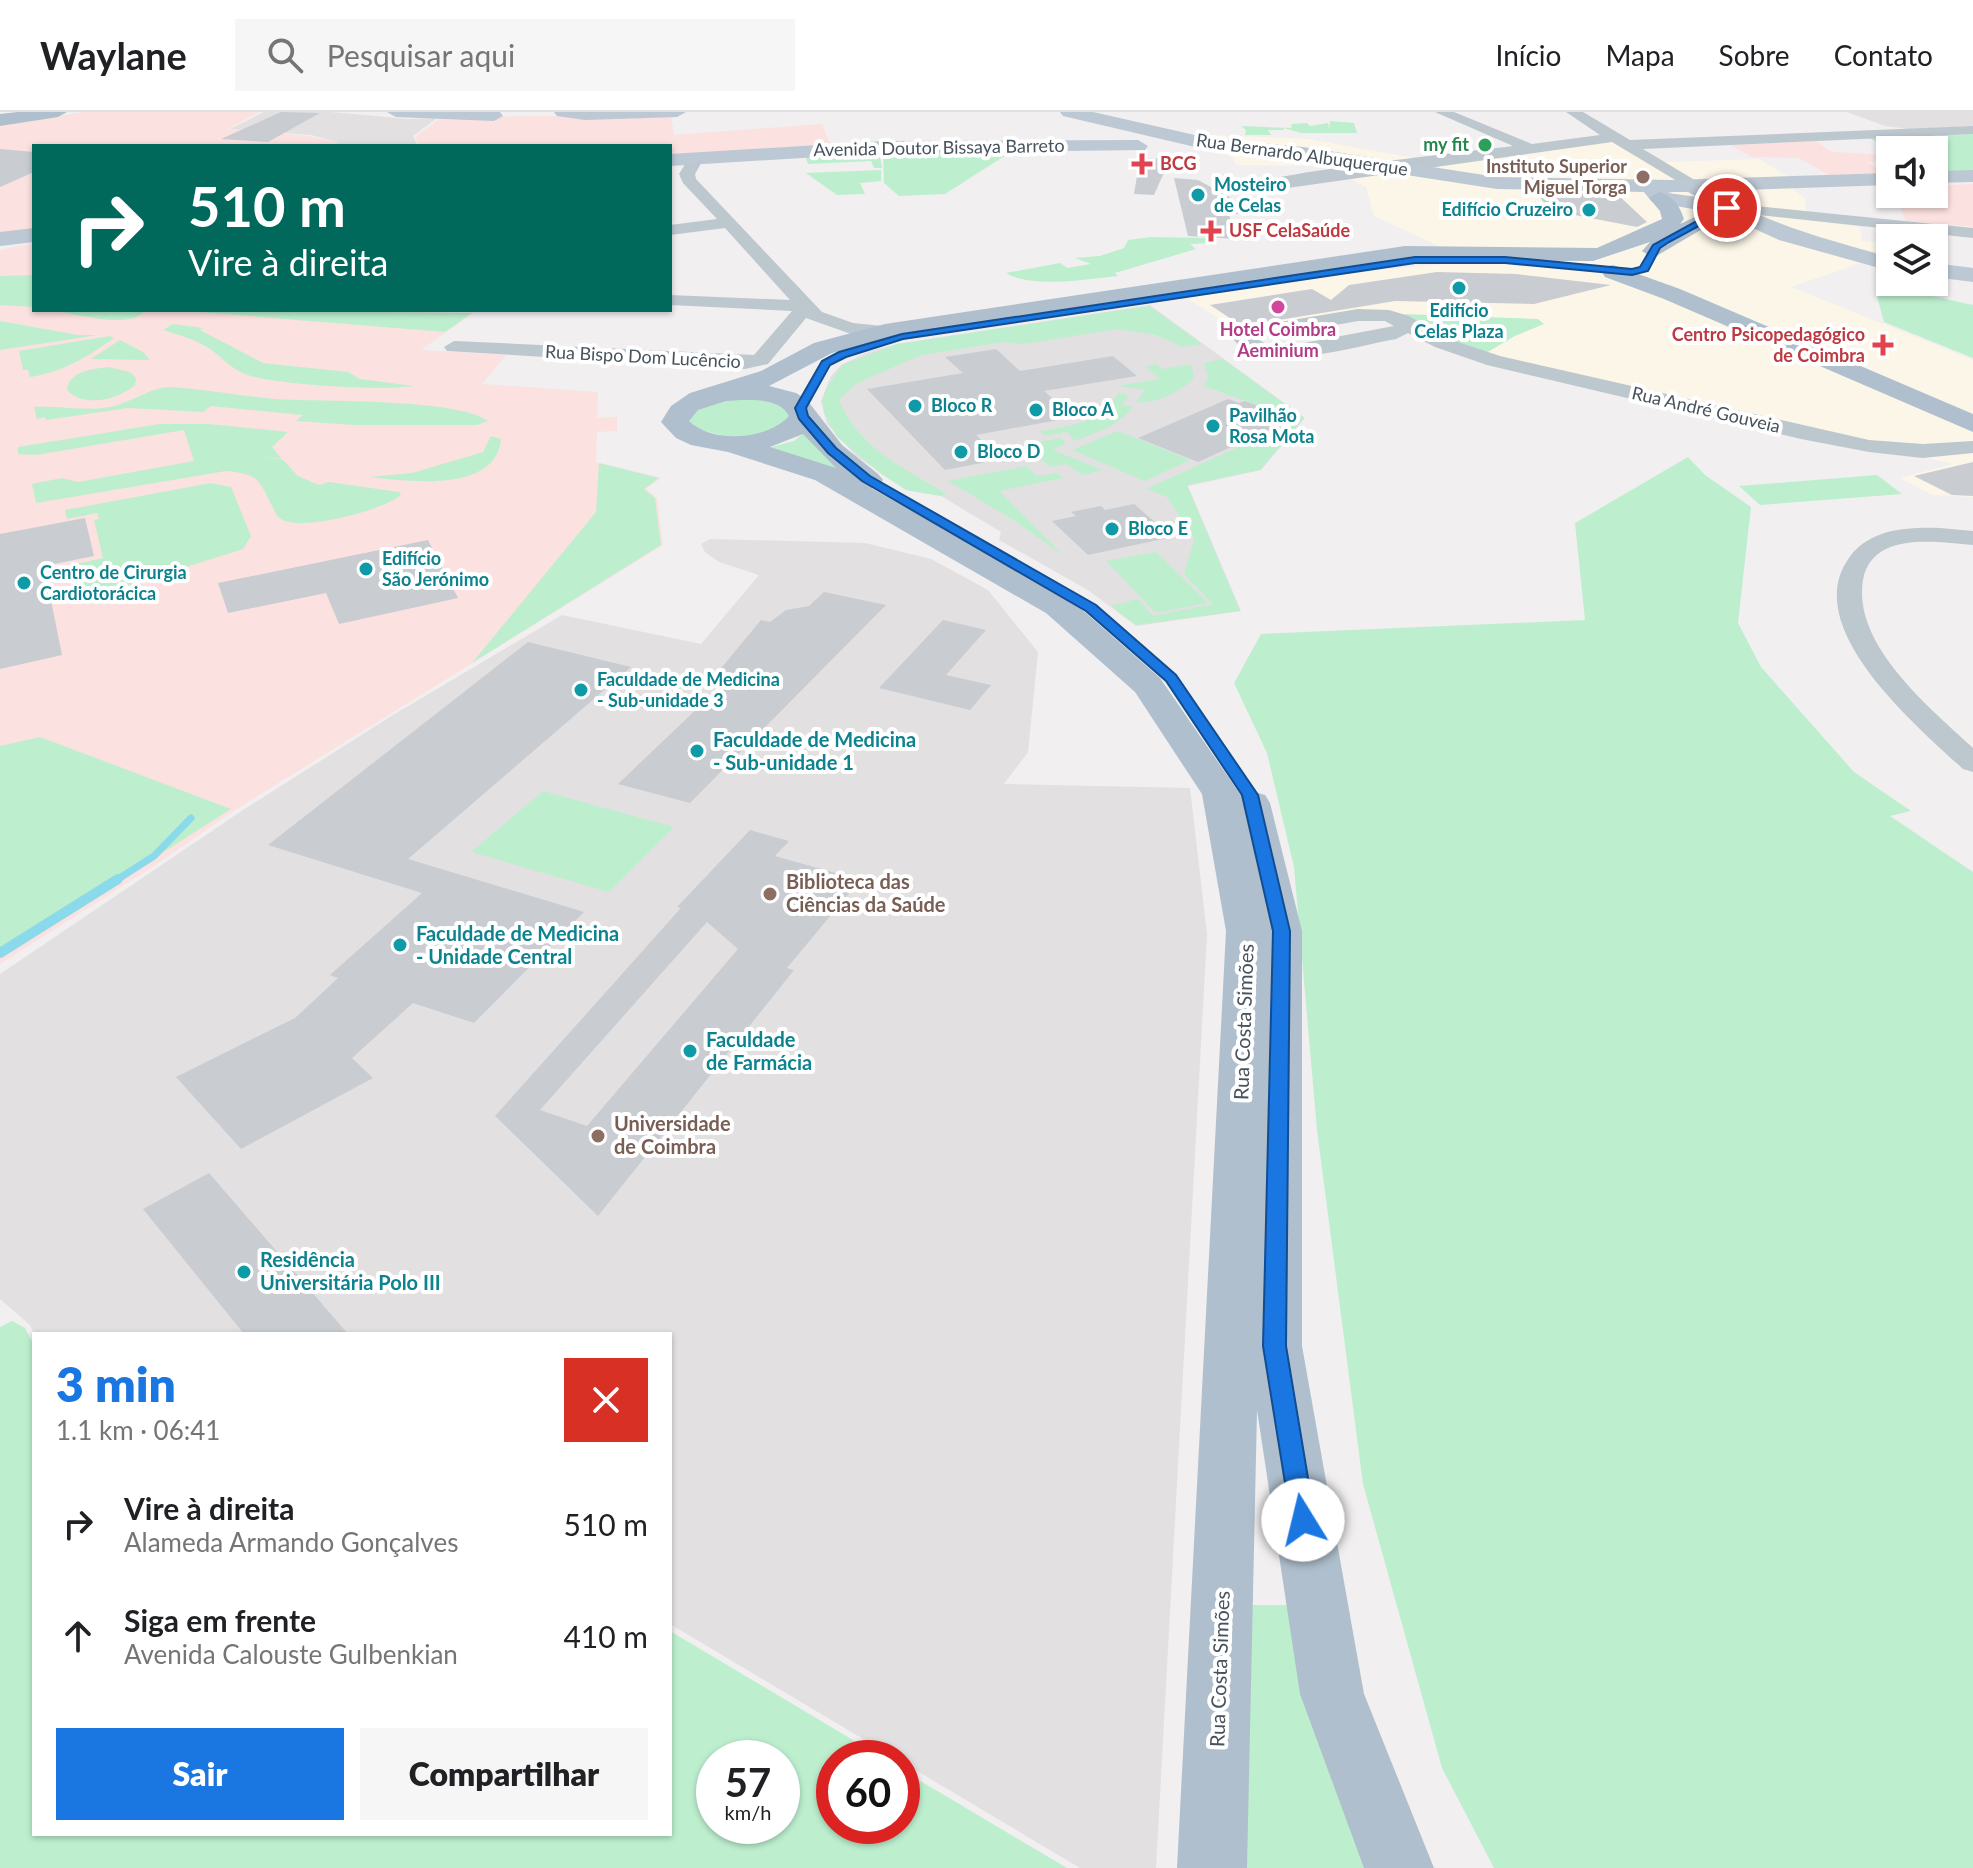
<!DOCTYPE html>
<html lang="pt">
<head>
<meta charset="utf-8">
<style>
	body { margin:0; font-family:Lato,sans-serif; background:#f6f6f6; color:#202124; height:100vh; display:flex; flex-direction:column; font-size:30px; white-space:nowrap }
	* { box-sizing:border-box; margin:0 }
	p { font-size:26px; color:#757577 }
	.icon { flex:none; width:44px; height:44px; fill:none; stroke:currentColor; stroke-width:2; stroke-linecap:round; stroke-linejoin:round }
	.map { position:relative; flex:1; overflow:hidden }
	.side { position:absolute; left:32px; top:1220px; width:640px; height:504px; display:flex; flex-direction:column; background:#fff; border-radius:0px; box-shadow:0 2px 6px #0004 }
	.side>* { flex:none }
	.hud { position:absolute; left:32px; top:32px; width:640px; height:168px; border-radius:0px; box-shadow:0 2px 6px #0004; background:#00695c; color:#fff; overflow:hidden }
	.controls { position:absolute; left:1876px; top:24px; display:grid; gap:16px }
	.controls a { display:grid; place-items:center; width:72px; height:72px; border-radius:0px; background:#fff; box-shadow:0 2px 6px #0004; font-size:40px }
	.speed { position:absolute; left:696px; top:1628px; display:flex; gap:16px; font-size:40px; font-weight:700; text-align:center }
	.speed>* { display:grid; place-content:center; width:104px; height:104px; border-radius:50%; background:#fff; box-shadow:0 2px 6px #0004; line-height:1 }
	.speed small { font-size:20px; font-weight:400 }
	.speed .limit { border:12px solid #d22; background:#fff; color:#111 }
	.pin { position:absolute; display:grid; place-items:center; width:68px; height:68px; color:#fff; margin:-34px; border:4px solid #fff; border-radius:50%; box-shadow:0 2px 8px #0007 }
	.me { position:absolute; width:88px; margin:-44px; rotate:351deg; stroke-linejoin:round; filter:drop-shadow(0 0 6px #0008) }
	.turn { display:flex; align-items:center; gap:28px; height:168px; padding:0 24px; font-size:36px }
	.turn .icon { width:104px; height:104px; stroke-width:2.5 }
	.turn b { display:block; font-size:56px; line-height:68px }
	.round { display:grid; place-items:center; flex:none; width:84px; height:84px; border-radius:0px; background:#f6f6f6 }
	.head { display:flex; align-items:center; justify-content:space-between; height:136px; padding:0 24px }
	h1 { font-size:48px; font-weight:800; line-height:60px; color:#1a76e0 }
	.action { display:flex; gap:16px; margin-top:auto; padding:16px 24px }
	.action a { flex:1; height:92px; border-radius:0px; background:#1a76e0; color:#fff; font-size:32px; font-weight:800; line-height:92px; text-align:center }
	.action a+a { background:#f6f6f6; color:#202124 }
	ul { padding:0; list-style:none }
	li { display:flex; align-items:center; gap:24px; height:112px; padding:0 24px }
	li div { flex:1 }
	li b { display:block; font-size:30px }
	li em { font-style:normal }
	header { display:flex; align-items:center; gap:48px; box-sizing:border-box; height:112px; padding:0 40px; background:#fff; border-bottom:2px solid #e0e0e0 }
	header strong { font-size:38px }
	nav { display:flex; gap:44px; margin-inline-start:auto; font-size:28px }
	.search { width:560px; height:72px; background:#f6f6f6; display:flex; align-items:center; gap:20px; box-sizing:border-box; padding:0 28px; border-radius:0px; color:#757577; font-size:30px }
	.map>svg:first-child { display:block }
	.commercial { fill:#fcf6e8 }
	.education { fill:#e2e0e1 }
	.medical { fill:#fbe1df }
	.green { fill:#bdefcf; fill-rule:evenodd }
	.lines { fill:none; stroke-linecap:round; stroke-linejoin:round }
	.stream-far1 { stroke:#8bdaeb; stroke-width:7 }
	.stream { stroke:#8bdaeb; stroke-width:10 }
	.building { fill:#c9ccd1; fill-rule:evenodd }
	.street { fill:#bdc7ce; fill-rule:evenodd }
	.secondary { fill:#bcc8d3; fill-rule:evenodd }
	.primary { fill:#afbfcd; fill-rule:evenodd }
	.route { fill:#1a76e0; stroke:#114d92; stroke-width:2 }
	.leisure-dot { fill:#2e9e5b; stroke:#fff; stroke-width:3 }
	.health-dot { fill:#e0444e; stroke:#fff; stroke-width:3 }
	.education-dot { fill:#8d6e63; stroke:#fff; stroke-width:3 }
	.culture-dot { fill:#0f9aa8; stroke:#fff; stroke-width:3 }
	.hotel-dot { fill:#d1479c; stroke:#fff; stroke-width:3 }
	.labels { text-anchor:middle; stroke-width:8; stroke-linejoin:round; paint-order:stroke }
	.far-leisure-label { font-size:18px; font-weight:bold; fill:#27864d; stroke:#fff; text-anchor:end }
	.far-street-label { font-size:18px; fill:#47535c; stroke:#fff }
	.far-health-label { font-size:18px; font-weight:bold; fill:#be3a42; stroke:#fff; text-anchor:start }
	.far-education-label { font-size:18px; font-weight:bold; fill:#785e54; stroke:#fff; text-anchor:end }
	.far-culture-label { font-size:18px; font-weight:bold; fill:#0d838f; stroke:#fff; text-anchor:start }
	.far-hotel-label { font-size:18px; font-weight:bold; fill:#b23c85; stroke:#fff }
	.culture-label { font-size:20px; font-weight:bold; fill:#0d838f; stroke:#fff; text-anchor:start }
	.education-label { font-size:20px; font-weight:bold; fill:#785e54; stroke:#fff; text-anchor:start }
	.street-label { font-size:20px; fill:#47535c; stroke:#fff }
</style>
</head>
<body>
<header>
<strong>Waylane</strong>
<div class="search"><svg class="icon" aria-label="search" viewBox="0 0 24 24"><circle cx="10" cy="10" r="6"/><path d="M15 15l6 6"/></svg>Pesquisar aqui</div>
<nav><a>Início</a><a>Mapa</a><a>Sobre</a><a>Contato</a></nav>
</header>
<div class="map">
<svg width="1973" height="1756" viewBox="0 0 1973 1756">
	<rect width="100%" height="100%" fill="#f1efef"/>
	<path class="commercial" d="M1210,23L1308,27L1443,51L1625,25L1664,50L1759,47L1794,68V78L1805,86L1807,108L1860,115L1862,129L1890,132V147L1878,145L1791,175L1973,248V385L1933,383L1900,366L1953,352L1504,248L1364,200L1241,221L1187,186L1303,166L1471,149L1374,104L1366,75L1324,54L1236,53L1233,46L1205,28Z"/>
	<g class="education">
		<path d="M264,0H330L410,7L437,6L413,24L418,34H332L338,30L311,23L230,17Z"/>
		<path d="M1847,0H1973V14L1909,17L1885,14Z"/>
		<path d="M1150,193L1305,306L1261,358L1188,374L1241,499L1136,514L1088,478L999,428L1001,420L941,384L906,378L856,344L827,312L821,289L831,264L841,253L868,240L897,232Z"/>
		<path d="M710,427L865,431L931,447L988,478L1038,540L1028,640L1004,672L1190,676L1207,822L1156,1756H1080L902,1650V1646H895L670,1512V1222H34L30,1213L0,1187V862L243,698L393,603L562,503L701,532L759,463L719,450L705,440L701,432Z"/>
	</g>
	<g class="medical">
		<path d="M86,0H259L228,17L309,24L338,30L331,34H34V120L0,124V12Z"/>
		<path d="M671,3L674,23L822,12L830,32L670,45V34H420L415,25L442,5Z"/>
		<path d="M1816,29L1832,40L1888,43L1890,48L1867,50L1886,62L1831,64L1799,46L1752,45L1730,33Z"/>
		<path d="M1973,72V115L1906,109L1898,90L1940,92L1934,74Z"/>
		<path d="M34,131V198L473,201L421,238L506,243L482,272L598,280L597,306L617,305V319L597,320L596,350L661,366L646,377L657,386L663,433L235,698L160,750L0,852V138Z"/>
	</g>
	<g class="green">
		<path d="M1330,9L1354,11L1357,21H1301L1284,16V18H1268L1271,23H1245L1246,18L1241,14L1291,16L1292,12L1307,11L1310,14L1328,11L1329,17Z"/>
		<path d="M1973,22V60L1934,58V38H1890V44L1887,36L1869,26Z"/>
		<path d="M1014,38L945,82L899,84L884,71L883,39Z"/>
		<path d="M879,39L882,56H874L871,49L808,52L805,43Z"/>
		<path d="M881,58V69L860,71L865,82L837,83L806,61Z"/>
		<path d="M1151,125L1206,126L1208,131L1190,132L1196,137L1115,161L1118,164C1088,167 1032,177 1006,161L1060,151L1067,156L1091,152L1075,146L1100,144L1124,136L1128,128Z"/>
		<path d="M34,163V195L0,193V164Z"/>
		<path d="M1901,177L1973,193V246L1884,210L1877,184Z"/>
		<path d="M1149,194L1202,232L1183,235L1156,223L1117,217L1024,232L1004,230L922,243L857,271L839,288C859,337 904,356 947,382L941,384L906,378L880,361L837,325L824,301L822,289L826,277L842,253L897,232Z"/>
		<path d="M51,198H145C133,219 72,201 51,198Z"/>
		<path d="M176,198L472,201L445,220Z"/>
		<path d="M1404,202L1538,207L1544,212L1515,224L1486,241L1455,231Z"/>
		<path d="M0,209L78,223H98L0,238Z"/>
		<path d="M173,212L203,216L200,218L263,251L348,260L360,267L413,274C383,279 273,273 245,262C231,257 222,245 210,237C195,227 179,223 163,218Z"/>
		<path d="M110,224L114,226C87,245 63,260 30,265L28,258H23L19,239Z"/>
		<path d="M120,228L143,240L150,248L91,247Z"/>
		<path d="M1223,247L1304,306L1260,358L1187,373L1240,499L1136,513L1111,494L1138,487L1153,504L1213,492L1184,462L1194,427L1167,385L1146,377L1298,308L1204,274L1208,266L1204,251Z"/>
		<path d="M1156,252L1162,257L1191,252L1194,265C1183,279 1154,293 1136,290L1145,278L1116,274L1160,267L1145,254Z"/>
		<path d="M108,255L130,260L136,266L135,273C118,288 84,296 67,278C69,259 92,257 108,255Z"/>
		<path d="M170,275C205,277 239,284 275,287C320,290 457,286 488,309L477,313H354L296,309L303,303L211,294L203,300L128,296L46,308L45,305L37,307L34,295C60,293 83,300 110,295C131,291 148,276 170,275Z"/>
		<path d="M1118,281L1129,283L1122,293L1133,295C1118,314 1098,320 1075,329L1067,320L1045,324L1040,319C1072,313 1101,312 1118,281Z"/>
		<path d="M746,286L775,290L790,301L789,308C757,332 726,327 691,314L689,307C699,288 727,288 746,286Z"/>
		<path d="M160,312H208L288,320L272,335L282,347L259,344L283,348L298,364L319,373L329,370L399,380L401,383C384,398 302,420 281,407C276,404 274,397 271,392C258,365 256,362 226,359L36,391L32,372L62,366L78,370L194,349L184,318L36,343L18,342V335Z"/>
		<path d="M1118,319L1190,348L1145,369L1072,338Z"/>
		<path d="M805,320L839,355L829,359L764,337L794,329Z"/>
		<path d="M491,324L501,327C496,382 407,369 369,365L412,361L483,340Z"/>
		<path d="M1060,326L1066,331L1053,338L1103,358L1082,363L1067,352L1050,355L1024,333Z"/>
		<path d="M1688,345L1705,363L1751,395L1738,511L1761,555L1854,660L1911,699L1890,704L1973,760V1756H1494L1442,1656L1363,1372L1317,1018L1294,755L1267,641L1234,571L1261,522L1585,508L1575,411Z"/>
		<path d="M599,351L659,366L644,377L655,386L661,433L472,551L596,400Z"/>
		<path d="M1026,354L1037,364L1057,361L1063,366L999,379L1065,445L1015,409L948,369Z"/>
		<path d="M1877,363L1902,382L1760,393L1739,374Z"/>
		<path d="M211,371L231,375L251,424L243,437L104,481L83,477L77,452L103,446L94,408L99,407L97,401L67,407L65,398Z"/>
		<path d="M1156,440L1208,491L1156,501L1106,449Z"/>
		<path d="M40,625L231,697L0,844V634Z"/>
		<path d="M543,679L674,715L609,780L471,740Z"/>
		<path d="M12,1209L25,1216L34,1234V1722H670V1519L883,1646H834V1714H902V1658L1067,1756H0V1215ZM782,1646V1714H714V1646Z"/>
		<path d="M1248,1493H1298L1376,1756H1241Z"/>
	</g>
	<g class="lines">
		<path class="stream-far1" d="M115,769L154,744L191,706"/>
		<path class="stream" d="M0,841L118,767"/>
	</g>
	<g class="building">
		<path d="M281,0L320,1L268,30L221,27Z"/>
		<path d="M0,37L34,40V60L0,75Z"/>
		<path d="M1140,46L1170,47L1154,83L1134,82Z"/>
		<path d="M1174,66L1198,68L1255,99L1229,103L1237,127L1188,124Z"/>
		<path d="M1537,81L1617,82L1647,110L1637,115L1549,98Z"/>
		<path d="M1437,160L1516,162L1611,173L1534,192L1395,189L1242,214L1210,193L1312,177L1331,188L1349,173Z"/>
		<path d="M996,237L1020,259L1113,244L1137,264L1044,279L1074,305L976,323L1002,347L945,358L867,277L963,261L945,245Z"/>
		<path d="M1228,287L1239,291L1245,289L1293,307L1198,350L1138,326Z"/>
		<path d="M1973,350V384L1952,383L1914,364Z"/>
		<path d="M1134,392L1172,425L1088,443L1052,409L1076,404L1071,400L1101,394L1105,398Z"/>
		<path d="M85,406L94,444L44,454L62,543L0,557V422Z"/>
		<path d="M428,428L458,486L339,512L326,481L228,501L218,471Z"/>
		<path d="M824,480L886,493L690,691L618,672L725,570L713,566L761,508L770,510L786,498L809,494Z"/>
		<path d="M943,508L986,518L946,563L991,573L970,598L879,576Z"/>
		<path d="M528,530L631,555L408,747L584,800L474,911L413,891L352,946L373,966L241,1037L176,965L295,906L338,866L330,863L422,781L268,733Z"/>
		<path d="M750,718L789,729L775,744L860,768L787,856L794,858L598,1104L495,1004L681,796L677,795ZM707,810L738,837L587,1014L540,998Z"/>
		<path d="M209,1061L348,1222H244L143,1097Z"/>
	</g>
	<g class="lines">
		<g class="street">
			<path d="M1435,0H1454L1532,32L1600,23L1566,0H1583L1630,28L1973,14V22L1643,37L1698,70L1700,73L1692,78L1612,30L1246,82L1238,77C1255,62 1474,39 1513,34Z"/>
			<path d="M696,41L704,46L695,62L696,67L822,200L853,211L892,215L895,219L892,223L851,222L806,206L768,252L745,257L447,239L444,235L454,229L754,243L792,199L670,193V183L790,188L725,116L670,123V113L717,107L683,71L679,62L691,43Z"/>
			<path d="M1727,91L1973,116V126L1721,99L1719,96Z"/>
			<path d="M1358,197L1389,198L1409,204L1449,227L1500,244L1869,328L1923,332L1973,329V341L1923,346L1869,340L1801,327L1487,253L1435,235L1408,221L1396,227C1354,234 1264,264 1233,227L1257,214ZM1358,209H1385L1394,214L1288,234L1268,233L1257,227Z"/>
			<path d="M1940,416L1973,419V433C1936,430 1872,419 1863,468C1852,533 1930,596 1973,636V660L1963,657C1918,615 1802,518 1847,449C1867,417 1905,415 1940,416Z"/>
		</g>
		<g class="secondary">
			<path d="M387,0H500L503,4L494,9L396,5Z"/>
			<path d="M554,0H686L677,5L585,8L557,4Z"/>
			<path d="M1060,0H1093L1208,26L1303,35L1497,65L1670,68L1890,61V73L1715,79C1768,113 1829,128 1890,145V159L1779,128L1722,102L1652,90L1644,80L1497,77L1303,47L1208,38L1063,4ZM1672,80H1688L1697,85L1668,81Z"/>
			<path d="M1138,28L1148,34L1145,38L883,41L670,54V42L883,29Z"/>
			<path d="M1973,58V70L1934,71V59Z"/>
			<path d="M34,116V130L0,134V120Z"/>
			<path d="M1934,151L1973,156V170L1934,165Z"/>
		</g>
		<g class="primary">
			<path d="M18,0H67L58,5L0,14V2Z"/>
			<path d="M1659,80C1672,83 1680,94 1684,107L1680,112L1727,90L1738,96L1653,146L1642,139L1650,130L1593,149L1405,148L887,226L832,241L769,274L796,281L807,288L842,333L878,362L883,368L878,374L871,376L1070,487L1160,566L1240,682L1251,679L1265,683L1270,691L1302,819V1234L1364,1582L1434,1756H1364L1300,1582L1257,1298L1247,1756H1177L1226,819L1202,682L1135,580L1046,501L815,368L728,340L691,333L676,326L661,310L671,294L690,281L761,259L814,231L885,212L1405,134L1597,136L1662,107L1660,99L1649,86ZM726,289C746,288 779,284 789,304C767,328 713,332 689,309L698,298ZM803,322L836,356L770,335Z"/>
			<path d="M1613,153L1680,177L1973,302V320L1664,187L1605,165L1602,160L1605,155Z"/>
		</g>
	</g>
	<path class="route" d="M1724,94L1732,96L1669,130L1660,136L1648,159L1632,163L1505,151H1415L903,227L846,245L830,253L806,296L808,304L836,336L870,364L1096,493L1176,563L1258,683L1290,819L1286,1234L1315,1408L1312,1416L1303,1419L1294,1416L1291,1408L1263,1234L1273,819L1242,683L1166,569L1086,499L862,369L828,341L799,307L795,296L822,249L839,240L902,222L1415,145H1505L1632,157L1640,155L1653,133Z"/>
	<circle class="leisure-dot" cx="1485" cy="33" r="8"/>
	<g class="health-dot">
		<path d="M1138 40h8v8h8v8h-8v8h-8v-8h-8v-8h8z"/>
		<path d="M1207 107h8v8h8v8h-8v8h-8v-8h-8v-8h8z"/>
		<path d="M1879 221h8v8h8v8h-8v8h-8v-8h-8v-8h8z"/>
	</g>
	<g class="education-dot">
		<circle cx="1643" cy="65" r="8"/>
		<circle cx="770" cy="782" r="8"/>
		<circle cx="598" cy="1024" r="8"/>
	</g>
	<g class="culture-dot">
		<circle cx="1198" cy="83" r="8"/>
		<circle cx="1589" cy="98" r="8"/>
		<circle cx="1459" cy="176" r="8"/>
		<circle cx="915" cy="294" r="8"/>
		<circle cx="1036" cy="298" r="8"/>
		<circle cx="1213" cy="314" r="8"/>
		<circle cx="961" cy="340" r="8"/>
		<circle cx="1112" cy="417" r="8"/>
		<circle cx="366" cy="457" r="8"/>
		<circle cx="24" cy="471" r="8"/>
		<circle cx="581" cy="578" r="8"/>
		<circle cx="697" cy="639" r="8"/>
		<circle cx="400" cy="833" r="8"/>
		<circle cx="690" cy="939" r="8"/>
		<circle cx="244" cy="1160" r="8"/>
	</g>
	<circle class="hotel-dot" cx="1278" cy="195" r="8"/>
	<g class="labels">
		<g class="far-leisure-label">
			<text x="1469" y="39">my fit</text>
		</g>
		<g class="far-street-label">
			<text transform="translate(939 36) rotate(-1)" y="6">Avenida Doutor Bissaya Barreto</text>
			<text transform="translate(1302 43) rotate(8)" y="6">Rua Bernardo Albuquerque</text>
			<text transform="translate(643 245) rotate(3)" y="6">Rua Bispo Dom Lucêncio</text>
			<text transform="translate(1706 298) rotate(13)" y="6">Rua André Gouveia</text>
		</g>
		<g class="far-health-label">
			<text x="1160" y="58">BCG</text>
			<text x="1229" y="125">USF CelaSaúde</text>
			<text x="1865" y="229" text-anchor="end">Centro Psicopedagógico<tspan x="1865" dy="21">de Coimbra</tspan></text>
		</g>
		<g class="far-education-label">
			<text x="1627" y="61">Instituto Superior<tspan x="1627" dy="21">Miguel Torga</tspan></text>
		</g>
		<g class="far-culture-label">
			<text x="1214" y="79">Mosteiro<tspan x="1214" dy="21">de Celas</tspan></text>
			<text x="1573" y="104" text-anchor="end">Edifício Cruzeiro</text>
			<text x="1459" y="205" text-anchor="middle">Edifício<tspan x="1459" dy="21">Celas Plaza</tspan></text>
			<text x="931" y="300">Bloco R</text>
			<text x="1052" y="304">Bloco A</text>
			<text x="1229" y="310">Pavilhão<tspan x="1229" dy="21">Rosa Mota</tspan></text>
			<text x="977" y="346">Bloco D</text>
			<text x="1128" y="423">Bloco E</text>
			<text x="382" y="453">Edifício<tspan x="382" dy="21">São Jerónimo</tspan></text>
			<text x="40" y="467">Centro de Cirurgia<tspan x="40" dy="21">Cardiotorácica</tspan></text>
			<text x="597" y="574">Faculdade de Medicina<tspan x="597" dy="21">- Sub-unidade 3</tspan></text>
		</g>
		<g class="far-hotel-label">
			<text x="1278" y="224">Hotel Coimbra<tspan x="1278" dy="21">Aeminium</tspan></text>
		</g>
		<g class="culture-label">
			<text x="713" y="635">Faculdade de Medicina<tspan x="713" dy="23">- Sub-unidade 1</tspan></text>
			<text x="416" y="829">Faculdade de Medicina<tspan x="416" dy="23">- Unidade Central</tspan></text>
			<text x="706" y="935">Faculdade<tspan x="706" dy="23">de Farmácia</tspan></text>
			<text x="260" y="1155">Residência<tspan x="260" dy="23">Universitária Polo III</tspan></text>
		</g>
		<g class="education-label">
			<text x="786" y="777">Biblioteca das<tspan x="786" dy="23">Ciências da Saúde</tspan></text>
			<text x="614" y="1019">Universidade<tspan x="614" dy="23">de Coimbra</tspan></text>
		</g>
		<g class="street-label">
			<text transform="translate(1244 910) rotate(-88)" y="7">Rua Costa Simões</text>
			<text transform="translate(1220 1557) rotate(-88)" y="7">Rua Costa Simões</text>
		</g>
	</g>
</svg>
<div class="controls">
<a><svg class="icon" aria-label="sound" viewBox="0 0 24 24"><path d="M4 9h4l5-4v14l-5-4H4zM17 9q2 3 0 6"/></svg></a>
<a><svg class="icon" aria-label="layers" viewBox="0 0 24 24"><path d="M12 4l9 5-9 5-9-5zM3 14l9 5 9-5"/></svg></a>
</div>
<div class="speed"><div>57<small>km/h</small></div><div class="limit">60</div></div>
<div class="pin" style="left:1727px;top:96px;background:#d93025"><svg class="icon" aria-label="arrive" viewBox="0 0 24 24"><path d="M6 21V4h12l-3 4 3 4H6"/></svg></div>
<svg class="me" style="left:1303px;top:1408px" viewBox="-20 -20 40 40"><circle r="19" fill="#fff"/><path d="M0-13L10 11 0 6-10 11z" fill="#1a76e0"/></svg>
<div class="hud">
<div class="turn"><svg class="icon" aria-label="right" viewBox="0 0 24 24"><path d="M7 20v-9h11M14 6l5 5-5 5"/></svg><div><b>510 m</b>Vire à direita</div></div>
</div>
<section class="side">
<div class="head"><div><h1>3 min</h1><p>1.1 km · 06:41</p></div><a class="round" style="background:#d93025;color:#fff"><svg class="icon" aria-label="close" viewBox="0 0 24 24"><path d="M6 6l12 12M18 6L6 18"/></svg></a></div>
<ul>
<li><svg class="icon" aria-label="right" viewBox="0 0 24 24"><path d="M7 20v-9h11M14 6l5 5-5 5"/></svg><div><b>Vire à direita</b><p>Alameda Armando Gonçalves</p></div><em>510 m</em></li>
<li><svg class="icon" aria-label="ahead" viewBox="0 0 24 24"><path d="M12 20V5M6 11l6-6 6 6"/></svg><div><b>Siga em frente</b><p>Avenida Calouste Gulbenkian</p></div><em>410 m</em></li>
</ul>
<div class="action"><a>Sair</a><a>Compartilhar</a></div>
</section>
</div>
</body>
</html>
